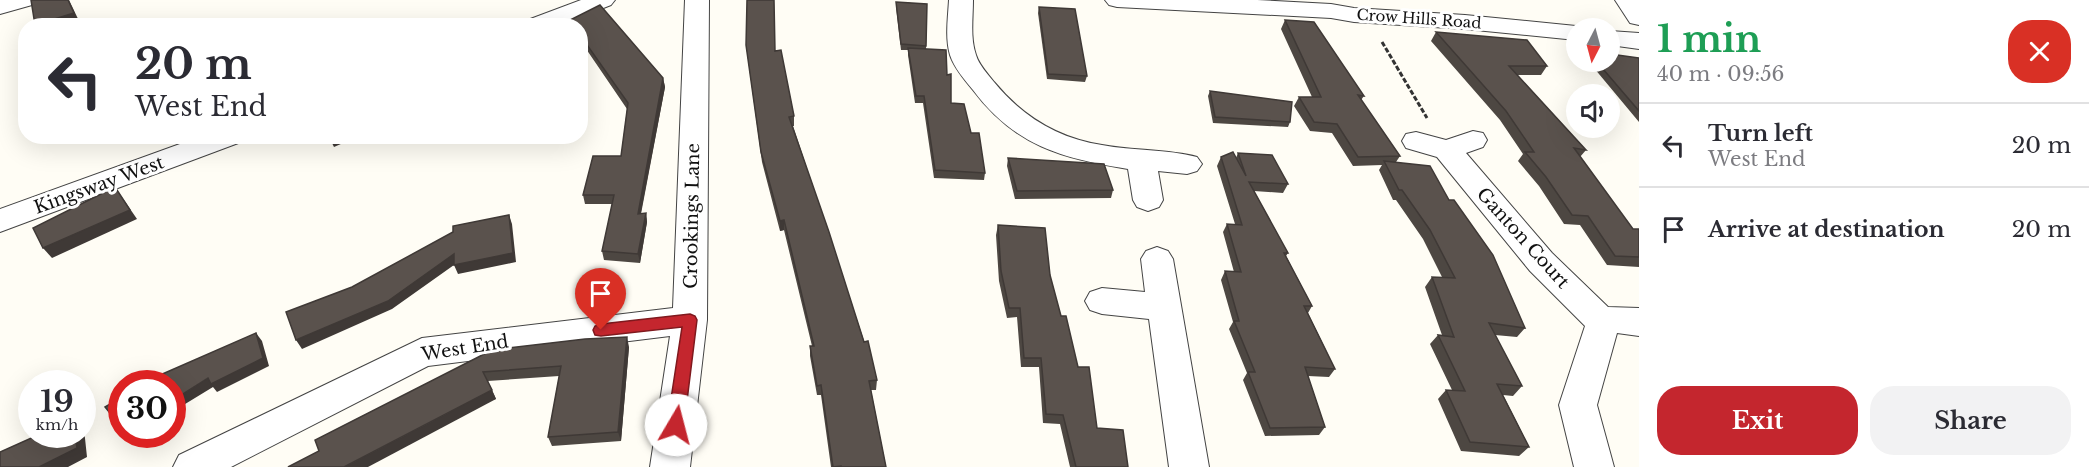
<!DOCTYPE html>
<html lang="en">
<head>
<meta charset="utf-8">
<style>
	body { margin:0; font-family:"Libre Baskerville",serif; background:#f2f2f3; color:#2b2b33; height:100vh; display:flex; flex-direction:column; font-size:22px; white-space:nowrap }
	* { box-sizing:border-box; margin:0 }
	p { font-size:20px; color:#7c7c81 }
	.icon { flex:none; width:33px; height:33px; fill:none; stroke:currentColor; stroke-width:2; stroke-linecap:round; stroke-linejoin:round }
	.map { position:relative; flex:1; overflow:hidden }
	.sheet { display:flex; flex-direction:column; background:#fff; width:450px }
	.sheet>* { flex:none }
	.top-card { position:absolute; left:18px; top:18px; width:570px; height:126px; border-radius:24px; box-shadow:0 6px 24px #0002; background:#fff; color:#2b2b33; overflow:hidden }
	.needle { width:39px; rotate:186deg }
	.fabs { position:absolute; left:1566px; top:18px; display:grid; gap:12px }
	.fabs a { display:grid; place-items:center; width:54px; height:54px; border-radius:50%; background:#fff; box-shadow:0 6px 24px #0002; font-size:30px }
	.speed { position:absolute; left:18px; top:370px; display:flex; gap:12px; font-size:30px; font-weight:700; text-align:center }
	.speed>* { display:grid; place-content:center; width:78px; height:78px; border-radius:50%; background:#fff; box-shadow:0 6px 24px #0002; line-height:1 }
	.speed small { font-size:15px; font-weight:400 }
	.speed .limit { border:9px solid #d22; background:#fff; color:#111 }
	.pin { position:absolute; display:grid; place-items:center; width:51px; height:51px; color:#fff; margin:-62px -26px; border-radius:50% 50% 50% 0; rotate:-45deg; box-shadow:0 0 6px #0007 }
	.pin .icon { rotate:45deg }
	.me { position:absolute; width:66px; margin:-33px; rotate:8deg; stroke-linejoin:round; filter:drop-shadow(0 0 4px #0008) }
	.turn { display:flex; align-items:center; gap:21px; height:126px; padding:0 18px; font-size:27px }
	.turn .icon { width:78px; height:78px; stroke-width:2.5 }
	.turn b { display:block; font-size:42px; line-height:51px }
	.round { display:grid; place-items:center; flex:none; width:63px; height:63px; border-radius:24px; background:#f2f2f3 }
	.headline { display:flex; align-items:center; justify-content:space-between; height:102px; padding:0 18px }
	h1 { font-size:36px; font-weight:800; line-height:45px; color:#1e9e55 }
	.action { display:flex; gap:12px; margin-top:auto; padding:12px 18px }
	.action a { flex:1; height:69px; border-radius:24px; background:#c4262e; color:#fff; font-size:24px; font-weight:800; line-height:69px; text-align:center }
	.action a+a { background:#f2f2f3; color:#2b2b33 }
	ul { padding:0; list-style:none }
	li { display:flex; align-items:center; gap:18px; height:84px; padding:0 18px; border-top:2px solid #e1e1e2 }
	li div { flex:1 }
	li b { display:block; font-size:22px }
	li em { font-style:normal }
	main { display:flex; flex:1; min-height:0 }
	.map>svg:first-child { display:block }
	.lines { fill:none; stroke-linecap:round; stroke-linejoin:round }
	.minor-casing { stroke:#444; stroke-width:2 }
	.path { stroke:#333; stroke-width:3; stroke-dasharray:5 2; stroke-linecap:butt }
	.minor { fill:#fff; fill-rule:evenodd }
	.wall { fill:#4d4742 }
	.shaded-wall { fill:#3f3936 }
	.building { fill:#5a524d; stroke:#3f3936; stroke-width:1.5 }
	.route { fill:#c4262e; stroke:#7f191e; stroke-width:1.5 }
	.labels { text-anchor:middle; stroke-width:6; stroke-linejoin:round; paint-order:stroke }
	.far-street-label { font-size:15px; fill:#111; stroke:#fff }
	.street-label { font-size:18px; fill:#111; stroke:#fff }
</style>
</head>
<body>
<main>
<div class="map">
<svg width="1639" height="467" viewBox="0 0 1639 467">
	<rect width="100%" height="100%" fill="#fffdf5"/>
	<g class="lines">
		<g class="minor-casing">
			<g id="minor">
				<path d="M0,0H36L32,5L0,14Z"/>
				<path d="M581,0H615L611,5L558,26H522L525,21Z"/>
				<path d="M685,0H709L707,320L690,467H650L670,336L428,366L231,467H173L179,455L422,338L673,308Z"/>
				<path d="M949,0H973C973,18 970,38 976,55C979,65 987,73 994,82C1022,116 1057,138 1102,145C1133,151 1167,149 1197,157L1202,164L1197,171L1187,174L1158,171L1163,200L1159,207L1148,211L1137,207L1133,200L1128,169C1061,158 1015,146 973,90C965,80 954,68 950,55C945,38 948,18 949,0Z"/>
				<path d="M1105,0H1257L1331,4L1354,8L1465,15L1576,26L1585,28H1576V40L1465,29L1354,22L1331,18L1117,7L1109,5Z"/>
				<path d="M1615,0H1639V25L1630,23Z"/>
				<path d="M1610,31L1639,33V49L1610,45Z"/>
				<path d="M1473,131L1483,133L1487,140L1483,147L1466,153L1552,253L1608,307L1639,308V336L1617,333L1597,405L1614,467H1574L1559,405L1585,326L1530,271L1437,157L1406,148L1402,141L1406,134L1416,132L1446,140Z"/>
				<path d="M202,136H245L241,142L0,232V209Z"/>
				<path d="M1157,247L1168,251L1173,259L1209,467H1169L1149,319L1102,314L1090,310L1085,301L1090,292L1102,288L1145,292L1141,259L1146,251Z"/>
			</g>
		</g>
		<path class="path" d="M1382,42L1427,118"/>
		<use href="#minor" class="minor"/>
	</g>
	<g class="wall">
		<path d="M896,2L927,4L926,49L947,75L951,103L971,133L985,173L984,180L934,178L923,103H915L908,55V50H901L896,7Z"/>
		<path d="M600,5L663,78L665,87L641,214L646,213L647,222L640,263L604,260L602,251L612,204H585L583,195L593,156H621L627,109L580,40V26H572L570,20Z"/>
		<path d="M1039,7L1087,76L1085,82L1047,79L1038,13Z"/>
		<path d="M1285,20L1364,96L1361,100L1400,156L1396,162L1449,200L1525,328L1517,337L1495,335L1522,386L1513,396L1503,395L1529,447L1519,456L1461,451L1438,399L1446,390H1452L1430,344L1438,335H1442L1425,287L1432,277H1442L1423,239L1396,200H1393L1379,170L1382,165L1353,166L1332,133L1310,131L1294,106L1299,97H1312L1281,29Z"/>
		<path d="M1436,32L1547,66L1541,75H1517L1586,150L1580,157L1633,229H1639V267L1607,265L1580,225L1564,224L1539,186L1518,161L1523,154L1500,120L1431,41Z"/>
		<path d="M746,45L775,51L794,116V126H793L877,380L876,390H871L886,467H831L821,395H817L810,356V346H812L784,230L780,231L762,162Z"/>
		<path d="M1639,58V122L1589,62H1610Z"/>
		<path d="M1210,91L1290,122L1288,127L1213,123L1208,96Z"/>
		<path d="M1238,153L1288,184L1283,193L1254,191L1288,253L1286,256L1312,306L1308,313L1335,369L1329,377L1308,376L1325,427L1319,435L1265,436L1243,380L1247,373L1229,329L1233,322L1221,280L1225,271L1234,272L1223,232L1227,224H1235L1217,166L1221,157L1236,158Z"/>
		<path d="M1008,158L1113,190L1111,198L1015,199L1007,166Z"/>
		<path d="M998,225L1050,275L1061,316L1078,367L1097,428L1128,467H1070L1060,424L1043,423L1039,367H1021L1017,317L1007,318L999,281L996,235Z"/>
		<path d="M629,347L621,441L552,446L548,437L559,376L488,381L496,399L319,451L492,350Z"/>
	</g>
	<g class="shaded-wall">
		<path d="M68,0H69L80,23L72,26L35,25Z"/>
		<path d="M663,78L665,87L639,222L638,214Z"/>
		<path d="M331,136H359L334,147L329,137Z"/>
		<path d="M115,187L137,219L52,258L43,248Z"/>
		<path d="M646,213L647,222L640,263L638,254Z"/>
		<path d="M509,215L512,224L516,262L458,274L454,265L392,309L302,349L296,340Z"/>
		<path d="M784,220V230L780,231V221Z"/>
		<path d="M256,333L262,341L269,366L217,392L213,387L172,412V401L208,378Z"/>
		<path d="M627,337L629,347L621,441L618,432Z"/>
		<path d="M492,390L496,399L368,467H344Z"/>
		<path d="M82,428L84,429L87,457L68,467H39L75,435H82Z"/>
		<path d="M128,435H137L131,438Z"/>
	</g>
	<g class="building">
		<path d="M31,0H68L74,13L35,25Z"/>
		<path d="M747,0H774L775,51L781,50L794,116L789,117L829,232L864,342L868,341L877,380L869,381L886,467H841V466L833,467L821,385L817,386L810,346H814L784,220L780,221L761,152L746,45Z"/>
		<path d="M896,2L927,4L926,46L901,44Z"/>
		<path d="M600,5L663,78L638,214L646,213L638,254L602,251L614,195H583L593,156H621L628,103L580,35V26H574L570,20Z"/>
		<path d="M1039,7L1075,9L1087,76L1048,74Z"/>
		<path d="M1285,20L1314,22L1364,96L1358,95L1400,156L1358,157L1337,124L1314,122L1299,97H1321Z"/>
		<path d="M1436,32L1527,40L1547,66H1509L1586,150L1574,148L1633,229H1639V257L1615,256L1588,216L1572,215L1546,177L1525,152H1534L1506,111Z"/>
		<path d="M908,48L946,50L947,75L951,74V103L964,104L971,133H979L985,173L935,170L924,96H916Z"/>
		<path d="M1610,54L1639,58V111L1597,62H1610Z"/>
		<path d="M1210,91L1292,102L1290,122L1215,117Z"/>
		<path d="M1233,152L1246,176L1238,153L1272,155L1288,184L1249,182L1288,253H1284L1312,306H1304L1335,369L1305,367L1325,427L1270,428L1248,372H1255L1234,321H1239L1225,271L1241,272L1227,224L1242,225L1221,157Z"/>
		<path d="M1008,158L1104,164L1113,190L1017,191Z"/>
		<path d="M1384,161L1430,166L1449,200H1454L1493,255L1525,328L1489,323L1522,386L1497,384L1529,447L1470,442L1446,390L1465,391L1438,335L1454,337L1432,277L1455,278L1430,230L1402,190H1399Z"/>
		<path d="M115,187L130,210L43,248L33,228Z"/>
		<path d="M509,215L513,253L454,265V254L388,301L296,340L286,312L352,287L453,232V226Z"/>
		<path d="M998,225L1045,228L1050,275L1061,316H1066L1078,367H1089L1097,428L1123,430L1128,467H1076L1063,415L1046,414L1041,358H1024L1020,308H1009L1001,271Z"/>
		<path d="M256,333L263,358L211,384L208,378L172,401V384H143L151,379Z"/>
		<path d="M627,337L618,432L548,437L561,366L483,372L492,390L344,467H288L319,451L315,440L492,350L585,339Z"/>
		<path d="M122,397V428L105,407Z"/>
		<path d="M38,435H75L77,448L39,467H0V452Z"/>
	</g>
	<path class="route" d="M690,314L695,316L697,320L684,425L681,430L676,432L670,430L667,425L682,327L601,336L595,335L593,330L595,326L601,324Z"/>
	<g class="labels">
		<g class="far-street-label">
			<text transform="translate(1419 19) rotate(4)" y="5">Crow Hills Road</text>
		</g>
		<g class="street-label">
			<text transform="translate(99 185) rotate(-20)" y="6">Kingsway West</text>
			<text transform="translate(692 216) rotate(-89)" y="6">Crookings Lane</text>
			<text transform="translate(1523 238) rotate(48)" y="6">Ganton Court</text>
			<text transform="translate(465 348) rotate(-9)" y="6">West End</text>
		</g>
	</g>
</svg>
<div class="fabs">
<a><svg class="needle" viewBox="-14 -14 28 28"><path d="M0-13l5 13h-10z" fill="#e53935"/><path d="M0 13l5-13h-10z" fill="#7c7c81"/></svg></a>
<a><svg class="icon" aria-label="sound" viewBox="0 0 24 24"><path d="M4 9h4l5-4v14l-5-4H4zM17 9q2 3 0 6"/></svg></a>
</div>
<div class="speed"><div>19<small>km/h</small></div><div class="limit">30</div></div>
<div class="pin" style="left:601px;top:330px;background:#d93025"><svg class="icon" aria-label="arrive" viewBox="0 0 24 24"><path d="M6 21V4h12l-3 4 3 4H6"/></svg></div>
<svg class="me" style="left:676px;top:425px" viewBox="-20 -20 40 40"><circle r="19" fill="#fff"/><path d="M0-13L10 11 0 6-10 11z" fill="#c4262e"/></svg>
<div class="top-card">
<div class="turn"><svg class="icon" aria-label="left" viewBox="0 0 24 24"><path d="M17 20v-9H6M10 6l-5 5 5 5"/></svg><div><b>20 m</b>West End</div></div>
</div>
</div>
<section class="sheet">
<div class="headline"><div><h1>1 min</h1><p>40 m · 09:56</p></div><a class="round" style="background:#d93025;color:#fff"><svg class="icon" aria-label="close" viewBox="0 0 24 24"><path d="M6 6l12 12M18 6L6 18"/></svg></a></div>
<ul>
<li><svg class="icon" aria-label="left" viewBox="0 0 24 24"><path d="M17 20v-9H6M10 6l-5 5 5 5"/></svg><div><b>Turn left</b><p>West End</p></div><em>20 m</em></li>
<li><svg class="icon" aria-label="arrive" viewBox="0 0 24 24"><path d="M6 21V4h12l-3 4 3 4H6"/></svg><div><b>Arrive at destination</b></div><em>20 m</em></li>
</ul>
<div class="action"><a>Exit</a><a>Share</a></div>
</section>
</main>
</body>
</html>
